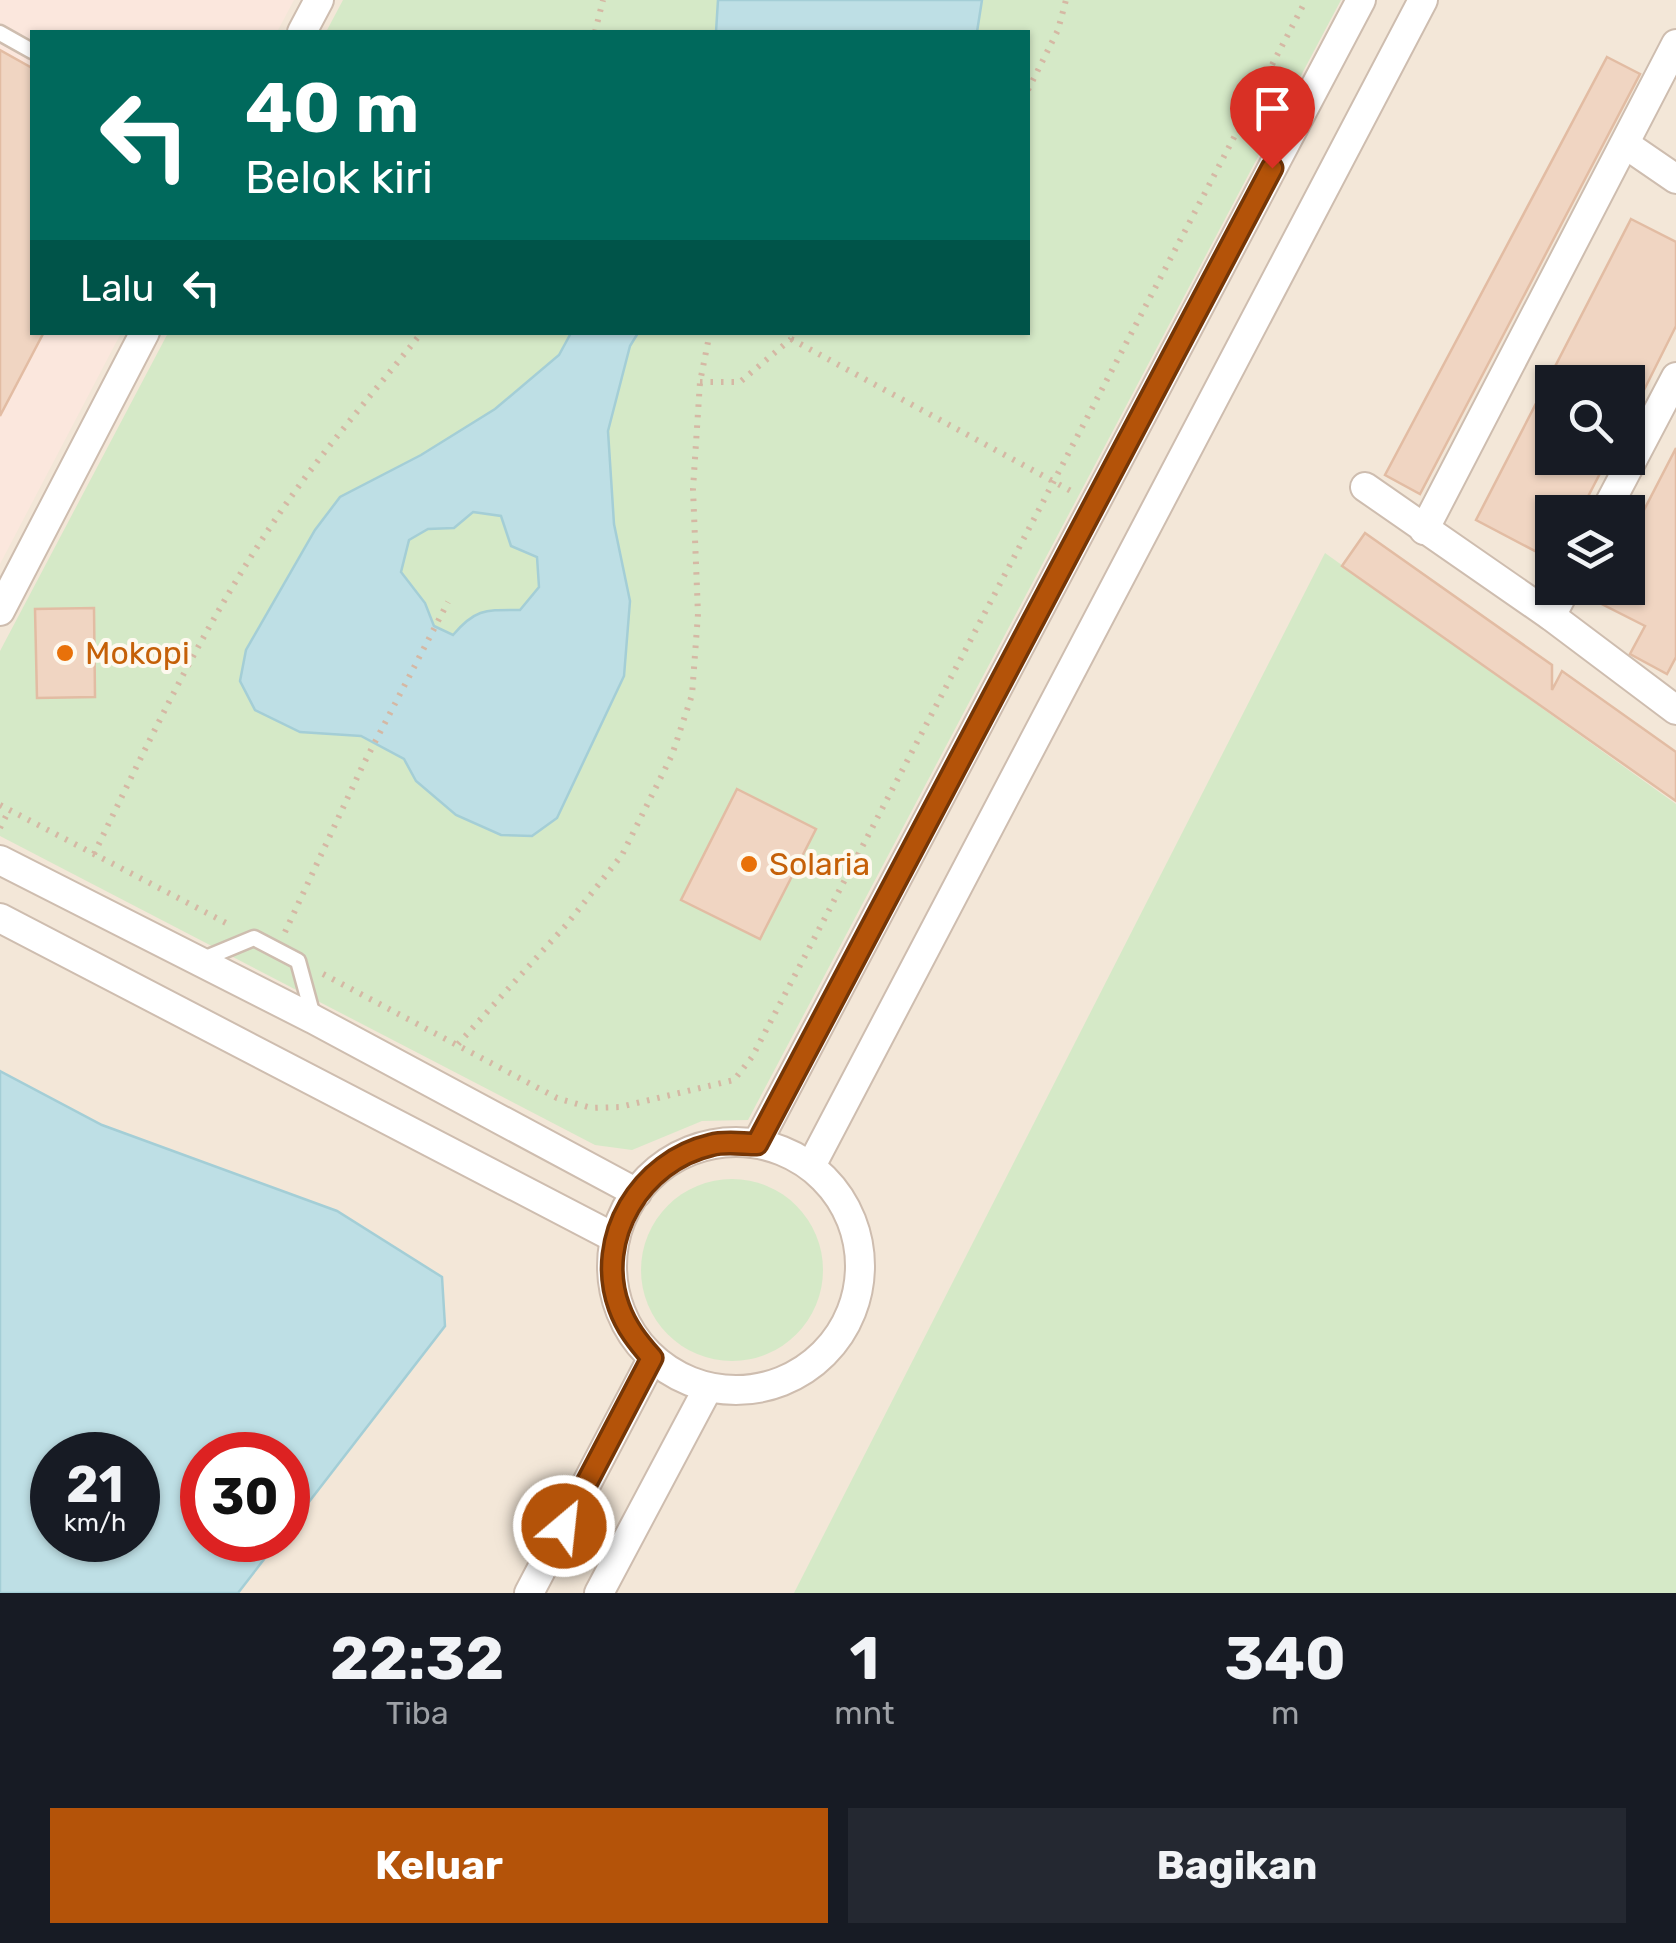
<!DOCTYPE html>
<html lang="id">
<head>
<meta charset="utf-8">
<style>
	body { margin:0; font-family:Rubik,sans-serif; background:#242831; color:#f1f3f6; height:100vh; display:flex; flex-direction:column; font-size:38px; white-space:nowrap }
	* { box-sizing:border-box; margin:0 }
	p { font-size:32px; color:#9ea1a6 }
	.icon { flex:none; width:55px; height:55px; fill:none; stroke:currentColor; stroke-width:2; stroke-linecap:round; stroke-linejoin:round }
	.map { position:relative; height:1593px; overflow:hidden }
	.drawer { display:flex; flex-direction:column; background:#171b24; flex:1 }
	.drawer>* { flex:none }
	.guide { position:absolute; left:30px; top:30px; width:1000px; height:305px; border-radius:0px; box-shadow:0 2px 8px #0004; background:#00695c; color:#fff; overflow:hidden }
	.controls { position:absolute; left:1535px; top:365px; display:grid; gap:20px }
	.controls a { display:grid; place-items:center; width:110px; height:110px; border-radius:0px; background:#171b24; box-shadow:0 2px 8px #0004; font-size:50px }
	.speed { position:absolute; left:30px; top:1432px; display:flex; gap:20px; font-size:50px; font-weight:700; text-align:center }
	.speed>* { display:grid; place-content:center; width:130px; height:130px; border-radius:50%; background:#171b24; box-shadow:0 2px 8px #0004; line-height:1 }
	.speed small { font-size:25px; font-weight:400 }
	.speed .limit { border:15px solid #d22; background:#fff; color:#111 }
	.pin { position:absolute; display:grid; place-items:center; width:85px; height:85px; color:#fff; margin:-102px -42px; border-radius:50% 50% 50% 0; rotate:-45deg; box-shadow:0 0 10px #0007 }
	.pin .icon { rotate:45deg }
	.me { position:absolute; width:110px; margin:-55px; rotate:28deg; stroke-linejoin:round; filter:drop-shadow(0 0 8px #0008) }
	.turn { display:flex; align-items:center; gap:35px; height:210px; padding:0 50px; font-size:45px }
	.turn .icon { width:130px; height:130px; stroke-width:2.5 }
	.turn b { display:block; font-size:70px; line-height:85px }
	.then { display:flex; align-items:center; height:95px; padding:0 50px; background:#0003; gap:20px; font-size:38px }
	.eta { display:flex; justify-content:space-evenly; align-items:center; height:170px; text-align:center }
	.eta b { font-size:60px; font-weight:700; line-height:70px }
	.button { display:flex; gap:20px; margin-top:auto; padding:20px 50px }
	.button a { flex:1; height:115px; border-radius:0px; background:#b45309; color:#fff; font-size:40px; font-weight:700; line-height:115px; text-align:center }
	.button a+a { background:#242831; color:#f1f3f6 }
	.map>svg:first-child { display:block }
	.residential { fill:#f3e7d8; fill-rule:evenodd }
	.commercial { fill:#fbe7dd }
	.green { fill:#d5e9c7 }
	.water { fill:#bedfe5; stroke:#a4ced6; stroke-width:2.5; fill-rule:evenodd }
	.building { fill:#f0d5c2; stroke:#e2bca3; stroke-width:2.5 }
	.lines { fill:none; stroke-linecap:round; stroke-linejoin:round }
	.lane-casing { stroke:#cebdaf; stroke-width:19 }
	.street-casing { stroke:#cebdaf; stroke-width:32 }
	.path { stroke:#d5b8a4; stroke-width:6; stroke-dasharray:2.5 8; stroke-linecap:butt }
	.lane { stroke:#fff; stroke-width:14 }
	.street { stroke:#fff; stroke-width:28 }
	.route-casing { stroke:#753606; stroke-width:25 }
	.route { stroke:#b45309; stroke-width:18 }
	.food-dot { fill:#e8710a; stroke:#fef9ef; stroke-width:4 }
	.labels { text-anchor:middle; stroke-width:8; stroke-linejoin:round; paint-order:stroke }
	.food-label { font-size:32px; fill:#c56008; stroke:#fef9ef; text-anchor:start }
</style>
</head>
<body>
<div class="map">
<svg width="1676" height="1593" viewBox="0 0 1676 1593">
	<rect width="100%" height="100%" fill="#fcf5e9"/>
	<path class="residential" d="M0,0H1676V1593H0ZM32,32H1028V332H32ZM1552,382H1628V458H1552ZM1552,512H1628V588H1552ZM52,1455H138V1540H52ZM202,1455H288V1540H202Z"/>
	<path class="commercial" d="M0,0H294L277,32H32V332L121,333L0,564Z"/>
	<g class="green">
		<path d="M343,0H1341L748,1120L702,1121L632,1150L595,1145L0,836V651L168,333L1028,332V32H326Z"/>
		<path d="M1325,553L1676,804V1593H794Z"/>
		<circle cx="732" cy="1270" r="91"/>
	</g>
	<g class="water">
		<path d="M718,0H982L977,32H716Z"/>
		<path d="M571,333H638L630,346L608,431L614,524L630,601L624,676L557,818L532,836L501,835L456,815L416,781L404,759L361,736L300,732L255,710L240,681L246,650L315,530L340,497L421,455L495,409L559,355ZM473,512L501,516L511,546L537,557L539,587L520,610C486,610 476,608 453,635L434,626L425,603L401,572L409,540L428,529L454,528Z"/>
		<path d="M0,1071L102,1125L337,1211L442,1277L445,1326L288,1529V1455H202V1540H279L238,1593H0ZM52,1455H138V1540H52Z"/>
	</g>
	<g class="building">
		<path d="M0,50L32,68V332H44L0,416Z"/>
		<path d="M1607,57L1640,74L1420,494L1385,475Z"/>
		<path d="M1631,219L1676,242V326L1628,422V382H1552V458H1608L1580,512H1552V560L1476,520Z"/>
		<path d="M1676,448V657L1667,674L1630,654L1645,626L1582,594L1583,588H1628V541Z"/>
		<path d="M1365,533L1552,665V690L1562,671L1676,752V801L1342,566Z"/>
		<path d="M94,608L95,697L37,698L35,609Z"/>
		<path d="M737,789L816,829L760,939L681,900Z"/>
	</g>
	<g class="lines">
		<g class="lane-casing">
			<g id="lane">
				<path d="M0,33L32,51"/>
				<path d="M201,960L254,938L298,961L313,1016"/>
			</g>
		</g>
		<g class="street-casing">
			<g id="street">
				<path d="M302,32L319,0"/>
				<path d="M1625,144L1676,179"/>
				<path d="M1365,487L1551,616L1676,710"/>
				<path d="M1605,512L1676,377"/>
				<path d="M1424,530L1676,44"/>
				<path d="M0,611L145,332"/>
				<path d="M1551,616L1566,588"/>
				<path d="M0,860L313,1019L637,1193"/>
				<path d="M0,918L615,1238"/>
				<circle cx="736" cy="1266" r="124"/>
				<path d="M757,1143L1361,0"/>
				<path d="M811,1166L1423,0"/>
				<path d="M529,1593L652,1359"/>
				<path d="M599,1593L708,1388"/>
			</g>
		</g>
		<g class="path">
			<path d="M595,32L603,0"/>
			<path d="M1028,90L1058,30L1066,0"/>
			<path d="M791,339L1071,491"/>
			<path d="M700,382H740L791,339V332"/>
			<path d="M0,805L230,925"/>
			<path d="M0,828L9,810"/>
			<path d="M94,854C157,724 220,591 307,475C344,426 384,380 422,332"/>
			<path d="M285,932L363,765L448,602"/>
			<path d="M323,974L557,1098L591,1108L620,1107L734,1080L752,1057L1306,0"/>
			<path d="M458,1044L567,924L622,855L672,755L692,695L698,614L693,489L700,382L710,332"/>
		</g>
		<use href="#lane" class="lane"/>
		<use href="#street" class="street"/>
	</g>
	<g class="lines">
		<g class="route-casing">
			<path id="route" d="M564,1526L652,1358C638,1342 626,1327 619,1307C594,1238 641,1161 711,1145C725,1141 742,1144 757,1144L1272,168"/>
		</g>
		<use href="#route" class="route"/>
	</g>
	<g class="food-dot">
		<circle cx="65" cy="653" r="10"/>
		<circle cx="749" cy="864" r="10"/>
	</g>
	<g class="labels">
		<g class="food-label">
			<text x="85" y="664">Mokopi</text>
			<text x="769" y="875">Solaria</text>
		</g>
	</g>
</svg>
<div class="controls">
<a><svg class="icon" aria-label="search" viewBox="0 0 24 24"><circle cx="10" cy="10" r="6"/><path d="M15 15l6 6"/></svg></a>
<a><svg class="icon" aria-label="layers" viewBox="0 0 24 24"><path d="M12 4l9 5-9 5-9-5zM3 14l9 5 9-5"/></svg></a>
</div>
<div class="speed"><div>21<small>km/h</small></div><div class="limit">30</div></div>
<div class="pin" style="left:1272px;top:168px;background:#d93025"><svg class="icon" aria-label="arrive" viewBox="0 0 24 24"><path d="M6 21V4h12l-3 4 3 4H6"/></svg></div>
<svg class="me" style="left:564px;top:1526px" viewBox="-20 -20 40 40"><circle r="17" fill="#b45309" stroke="#fff" stroke-width="3"/><path d="M0-11L8 9 0 5-8 9z" fill="#fff"/></svg>
<div class="guide">
<div class="turn"><svg class="icon" aria-label="left" viewBox="0 0 24 24"><path d="M17 20v-9H6M10 6l-5 5 5 5"/></svg><div><b>40 m</b>Belok kiri</div></div>
<div class="then">Lalu<svg class="icon" aria-label="left" viewBox="0 0 24 24"><path d="M17 20v-9H6M10 6l-5 5 5 5"/></svg></div>
</div>
</div>
<section class="drawer">
<div class="eta">
<div><b>22:32</b><p>Tiba</p></div>
<div><b>1</b><p>mnt</p></div>
<div><b>340</b><p>m</p></div>
</div>
<div class="button"><a>Keluar</a><a>Bagikan</a></div>
</section>
</body>
</html>
